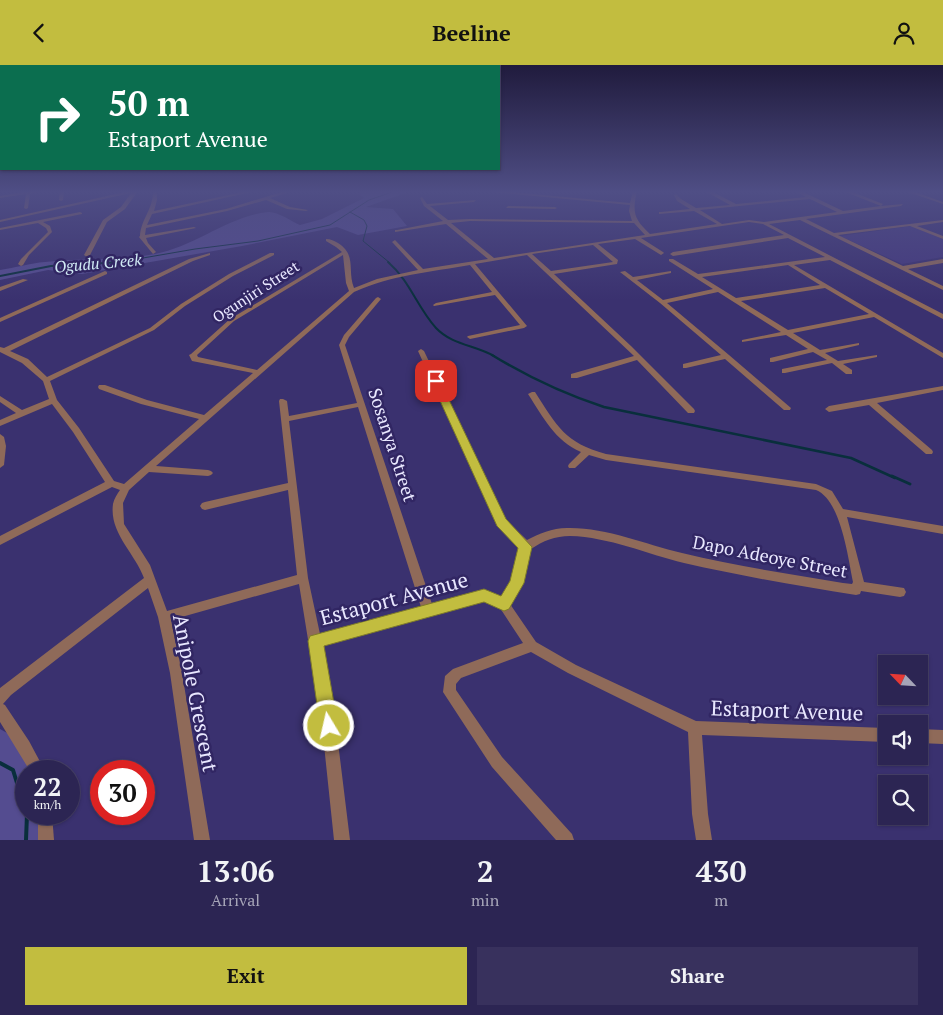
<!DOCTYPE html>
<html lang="en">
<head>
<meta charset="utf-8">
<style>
	body { margin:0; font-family:"PT Serif",serif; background:#38315d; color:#f1f3f6; height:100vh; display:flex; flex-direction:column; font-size:19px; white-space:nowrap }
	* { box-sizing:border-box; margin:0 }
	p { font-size:16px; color:#a6a5b8 }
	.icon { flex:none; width:28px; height:28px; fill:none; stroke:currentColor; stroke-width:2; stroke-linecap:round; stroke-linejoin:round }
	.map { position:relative; height:775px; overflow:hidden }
	.drawer { display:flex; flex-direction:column; background:#2c2553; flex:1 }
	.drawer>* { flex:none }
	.top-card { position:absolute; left:0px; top:0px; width:500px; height:105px; box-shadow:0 1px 4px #0004,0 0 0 1px #48426a; background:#0b6e4f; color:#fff; overflow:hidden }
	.needle { width:32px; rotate:295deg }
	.buttons { position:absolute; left:878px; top:590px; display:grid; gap:10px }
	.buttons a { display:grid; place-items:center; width:50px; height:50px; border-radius:0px; background:#2c2553; box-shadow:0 1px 4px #0004,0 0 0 1px #48426a; font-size:25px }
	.speed { position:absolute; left:15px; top:695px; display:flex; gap:10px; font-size:25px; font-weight:700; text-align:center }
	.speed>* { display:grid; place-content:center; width:65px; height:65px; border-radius:50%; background:#2c2553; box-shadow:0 1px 4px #0004,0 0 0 1px #48426a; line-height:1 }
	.speed small { font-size:12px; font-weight:400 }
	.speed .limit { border:8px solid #d22; background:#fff; color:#111 }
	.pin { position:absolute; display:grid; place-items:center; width:42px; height:42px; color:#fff; margin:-21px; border-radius:10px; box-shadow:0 2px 8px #0006 }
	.me { position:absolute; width:55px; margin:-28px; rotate:351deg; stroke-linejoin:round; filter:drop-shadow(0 0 4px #0008) }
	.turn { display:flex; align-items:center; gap:18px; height:105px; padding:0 25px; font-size:22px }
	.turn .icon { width:65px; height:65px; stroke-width:2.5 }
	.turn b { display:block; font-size:35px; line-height:42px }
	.eta { display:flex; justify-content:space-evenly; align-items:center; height:85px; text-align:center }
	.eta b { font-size:30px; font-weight:700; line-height:35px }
	.cta { display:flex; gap:10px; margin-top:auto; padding:10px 25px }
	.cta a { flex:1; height:58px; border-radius:0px; background:#c2bd3f; color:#111; font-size:20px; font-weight:700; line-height:58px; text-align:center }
	.cta a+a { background:#38315d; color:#f1f3f6 }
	header { display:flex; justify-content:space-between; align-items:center; height:65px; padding:0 25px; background:#c2bd3f; color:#111; font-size:22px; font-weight:700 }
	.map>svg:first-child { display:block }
	.built { fill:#43387d }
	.green { fill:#544c90 }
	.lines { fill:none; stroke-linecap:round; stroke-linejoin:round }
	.stream-far4 { stroke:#092f3c; stroke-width:1 }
	.stream-far3 { stroke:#092f3c; stroke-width:2 }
	.stream-far2 { stroke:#092f3c; stroke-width:2.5 }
	.stream-far1 { stroke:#092f3c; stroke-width:3 }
	.stream { stroke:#092f3c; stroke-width:4 }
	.street { fill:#8f6a59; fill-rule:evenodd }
	.route { fill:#c2bd3f; stroke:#7e7b29 }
	.labels { text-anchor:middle; stroke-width:5; stroke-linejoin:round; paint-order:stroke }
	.far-street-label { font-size:15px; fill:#e9e8ff; stroke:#312663 }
	.far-water-label { font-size:16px; font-style:italic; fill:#d0e9f4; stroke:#312663 }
	.street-label { font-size:18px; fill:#e9e8ff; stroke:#312663 }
	.near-street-label { font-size:21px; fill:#e9e8ff; stroke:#312663 }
</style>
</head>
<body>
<header><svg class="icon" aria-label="back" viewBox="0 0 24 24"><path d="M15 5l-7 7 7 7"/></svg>Beeline<svg class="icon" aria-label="person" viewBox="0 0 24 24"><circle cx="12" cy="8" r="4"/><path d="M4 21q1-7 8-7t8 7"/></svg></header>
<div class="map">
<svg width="943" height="775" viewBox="0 0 943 775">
	<rect width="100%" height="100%" fill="#3a316f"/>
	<path class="built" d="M912,161L943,174V192L902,199L840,171Z"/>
	<g class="green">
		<path d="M365,126H411L366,142L393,144L407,161L358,170L337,162L242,181L82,209L48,205L0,215V205C15,203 30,198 45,197C81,193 118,196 155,189C194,182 229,151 268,147C277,146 291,156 300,160L322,154L364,133L359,129Z"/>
		<path d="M0,664L16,673L34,706H26V749H38L39,775H0Z"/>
	</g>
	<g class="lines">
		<g class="stream-far4">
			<path d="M350,147L364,155L367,161L363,176L390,198"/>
			<path d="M114,198L195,184L258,176L330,160L369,135L395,126"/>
		</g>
		<g class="stream-far3">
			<path d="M388,197C410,216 417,242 436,263C452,280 475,280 494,291"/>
			<path d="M0,211L51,201L123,197"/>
		</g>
		<path class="stream-far2" d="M492,290C528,312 564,329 604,342L851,393L895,413"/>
		<path class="stream-far1" d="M892,411L910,419"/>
		<g class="stream">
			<path d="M0,698L13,705L26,747"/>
			<path d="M26,775L27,749"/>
		</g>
		<g class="street">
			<path d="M29,126H41L30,129L28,143L26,144L24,143L26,129L0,133V131Z"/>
			<path d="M60,126H64L63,135L61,136L59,135Z"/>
			<path d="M129,126H138L125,144L107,157L90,190L87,192L84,190L103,155L121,142L131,128L0,157V155Z"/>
			<path d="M153,126H157V135L154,146L247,126H256L152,149L147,160L226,144L285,126H293L270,133L290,142L308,145L306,146L287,144L266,135L227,146L146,163L145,170L194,162L196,163L146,173L148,178L156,187L153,189L139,172L140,171C141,154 153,145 153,126Z"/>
			<path d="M480,126H500L630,138L633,126H637C632,148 634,154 650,169L717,159L694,146L659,149V147H661L690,144L677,136L674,130L676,129L681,134L696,143L730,140L705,126H711L736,139L806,132L795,126H801L843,146L881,141L843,126H850L883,139L881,141L903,139L901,141L806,154L834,168L943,155V157L917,161L943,171V174L910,161L838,170L903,201L943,194V198L908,204L943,221V225L800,155L769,159L943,249V254L941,253L830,195L794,200L943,288V293L874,252L793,268L820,285L859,278V280L825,288L838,296L877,290V292L843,299L852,305V309H846L832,298L785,308H782V304L827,295L813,287L773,297H770V293L808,284L786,270L742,277V275L781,267L718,227L667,238L729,290L791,343L790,345H784L725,294L686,303H683V299L721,290L660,238L620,207L625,206L633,212L671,206V208L637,215L663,235L713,224L669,196V194H673L698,209L825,192L788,173L673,191L670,189L673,187L784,170L763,159L749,157L641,173L663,187L664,188L661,190L635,174L598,179L618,195L617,199L554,209L631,281L694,344L695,346L694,348H688L637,295L577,313H571V309L634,291L527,190L475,199L527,261L524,263L470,274L467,272L468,271L520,260L495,230L434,241L433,240L436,238L492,227L470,200C430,207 392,210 354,227L156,401L208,405L211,406L213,408L211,410L208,411L149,407L129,425L123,438L124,459L150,500L167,546L297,510L288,425L205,445L202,444L200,441L202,438L205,437L288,418L279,336L280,334H283L287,336L289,351L357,338L339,280L344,270L376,233L378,232L381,234L349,272L345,280L432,539L484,525L502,532L511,517L520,482L497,460L418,286L421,284L424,286L505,454L527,475C539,469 552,463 567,463C605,462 644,479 682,488C735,501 789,509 843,518L852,519L853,517C848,493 841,435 816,425L606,395L589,390L575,403H569L568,401L569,399L581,387C555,376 543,352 528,329L532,327H535C557,361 565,378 606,389L816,419L832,426L843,444L943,461V469L847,452L864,517L904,523L906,527L904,531L900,532L861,526L860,529L856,530C799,521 741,511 684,498C647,489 609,472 570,471C555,471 543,476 531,484L522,518L510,539L536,577L576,600L696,656L886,663V677L702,670L708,749L712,775H696L692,749L688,667L568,608L531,587L461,613L456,619V625L502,692L572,769L574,775H556L492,702L443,627L445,611L453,604L523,578L500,543L484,535L322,580L336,661L350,775H334L322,661L299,519L171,555L182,608L210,775H194L170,608L158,552L148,523L11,630L3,639L5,640L29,676L45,706H30L0,657V623L144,513C135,488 109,468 113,439C114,434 117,429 120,425L112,422L0,480V471L105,417L73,367L52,339L0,361V355L16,348L0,337V331L22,345L49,334L43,316L22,298L0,287V282L4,283L189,194L210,188V190L193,196L10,286L28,294L47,312L150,263L181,239L229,209L270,188H274V190L233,211L185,241L154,265L50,316L57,335L79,363L114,416L124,419L199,354L141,339L99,324L98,322L99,320H105L147,335L204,350L253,308L192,296L189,290L191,289L230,254L342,187L336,182L326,176V174C331,174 334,176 338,178C357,190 347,205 354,223L377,214L418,205L393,178L392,177L395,175L423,204L488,194L446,159L395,167V165H397L443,156L424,141L420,133L422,132L427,139L476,135L474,137L430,141L448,155L470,154L632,156L629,146L630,140ZM810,134L837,147L764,157L749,155L722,159L700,145ZM470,156L634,158L645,170L494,193L451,158ZM593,180L613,197L551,206L532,189ZM343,190L346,218L349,226L257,305L198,292L197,290L234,256ZM788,200L820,220L736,233L702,212ZM825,223L869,249L788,265L741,236ZM358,342L421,542L320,569L308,513L289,356Z"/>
			<path d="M905,126H912L943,137V139Z"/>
			<path d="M508,141L555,142L557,143L555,144L506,143Z"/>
			<path d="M80,147L82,148V149L43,157L50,161L52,167L29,190L23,200L21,201L18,199L21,194L48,167L46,163L38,158L0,165V163Z"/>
			<path d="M105,206L107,207V209L0,257V253Z"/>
			<path d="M23,214L28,215L0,226V222Z"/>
			<path d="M943,321V325L877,338L932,385L933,387L932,389H926L869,340L829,347L825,344L829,341Z"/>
			<path d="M0,369L4,372L6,381L4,400L0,403Z"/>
			<path d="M919,664L943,665V679L919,678Z"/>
			<path d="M38,749H52L54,775H38Z"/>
		</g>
	</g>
	<linearGradient id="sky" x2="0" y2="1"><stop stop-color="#201b3d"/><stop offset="0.54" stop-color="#4f4e85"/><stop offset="1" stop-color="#4f4e85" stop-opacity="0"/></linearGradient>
	<rect width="943" height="235" fill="url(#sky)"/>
	<path class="route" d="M436,313L440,316L506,454L532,482L524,518L509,544L504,546L484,537L324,581L338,661L335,667L329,670L323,667L320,661L308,576L310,571L484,524L501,531L510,516L518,483L497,461L431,316Z"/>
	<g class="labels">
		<g class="far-street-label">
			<text transform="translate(256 227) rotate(-33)" y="5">Ogunjiri Street</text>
		</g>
		<g class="far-water-label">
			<text transform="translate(98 198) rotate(-5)" y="6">Ogudu Creek</text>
		</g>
		<g class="street-label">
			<text transform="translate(392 380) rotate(72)" y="6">Sosanya Street</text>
			<text transform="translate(770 492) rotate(11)" y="6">Dapo Adeoye Street</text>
		</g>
		<g class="near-street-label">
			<text transform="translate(394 534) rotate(-15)" y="7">Estaport Avenue</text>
			<text transform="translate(195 628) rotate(79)" y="7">Anipole Crescent</text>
			<text transform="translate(787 646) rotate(2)" y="7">Estaport Avenue</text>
		</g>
	</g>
</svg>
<div class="buttons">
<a><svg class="needle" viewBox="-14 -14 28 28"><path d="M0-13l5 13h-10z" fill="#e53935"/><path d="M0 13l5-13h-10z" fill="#a6a5b8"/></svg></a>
<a><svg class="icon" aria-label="sound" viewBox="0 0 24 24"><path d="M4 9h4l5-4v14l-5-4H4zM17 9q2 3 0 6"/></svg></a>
<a><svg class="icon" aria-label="search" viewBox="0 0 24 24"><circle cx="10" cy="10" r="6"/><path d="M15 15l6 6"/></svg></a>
</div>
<div class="speed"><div>22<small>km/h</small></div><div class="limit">30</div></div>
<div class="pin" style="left:436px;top:316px;background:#d93025"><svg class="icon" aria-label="arrive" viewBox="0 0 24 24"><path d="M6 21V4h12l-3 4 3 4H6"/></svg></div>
<svg class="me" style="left:329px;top:661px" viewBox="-20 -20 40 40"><circle r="17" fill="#c2bd3f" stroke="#fff" stroke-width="3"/><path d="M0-11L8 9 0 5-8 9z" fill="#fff"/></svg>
<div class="top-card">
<div class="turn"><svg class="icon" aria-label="right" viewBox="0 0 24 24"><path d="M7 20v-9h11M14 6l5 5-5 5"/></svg><div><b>50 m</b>Estaport Avenue</div></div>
</div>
</div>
<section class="drawer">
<div class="eta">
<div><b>13:06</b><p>Arrival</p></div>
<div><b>2</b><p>min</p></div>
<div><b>430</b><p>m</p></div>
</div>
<div class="cta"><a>Exit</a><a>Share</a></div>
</section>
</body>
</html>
